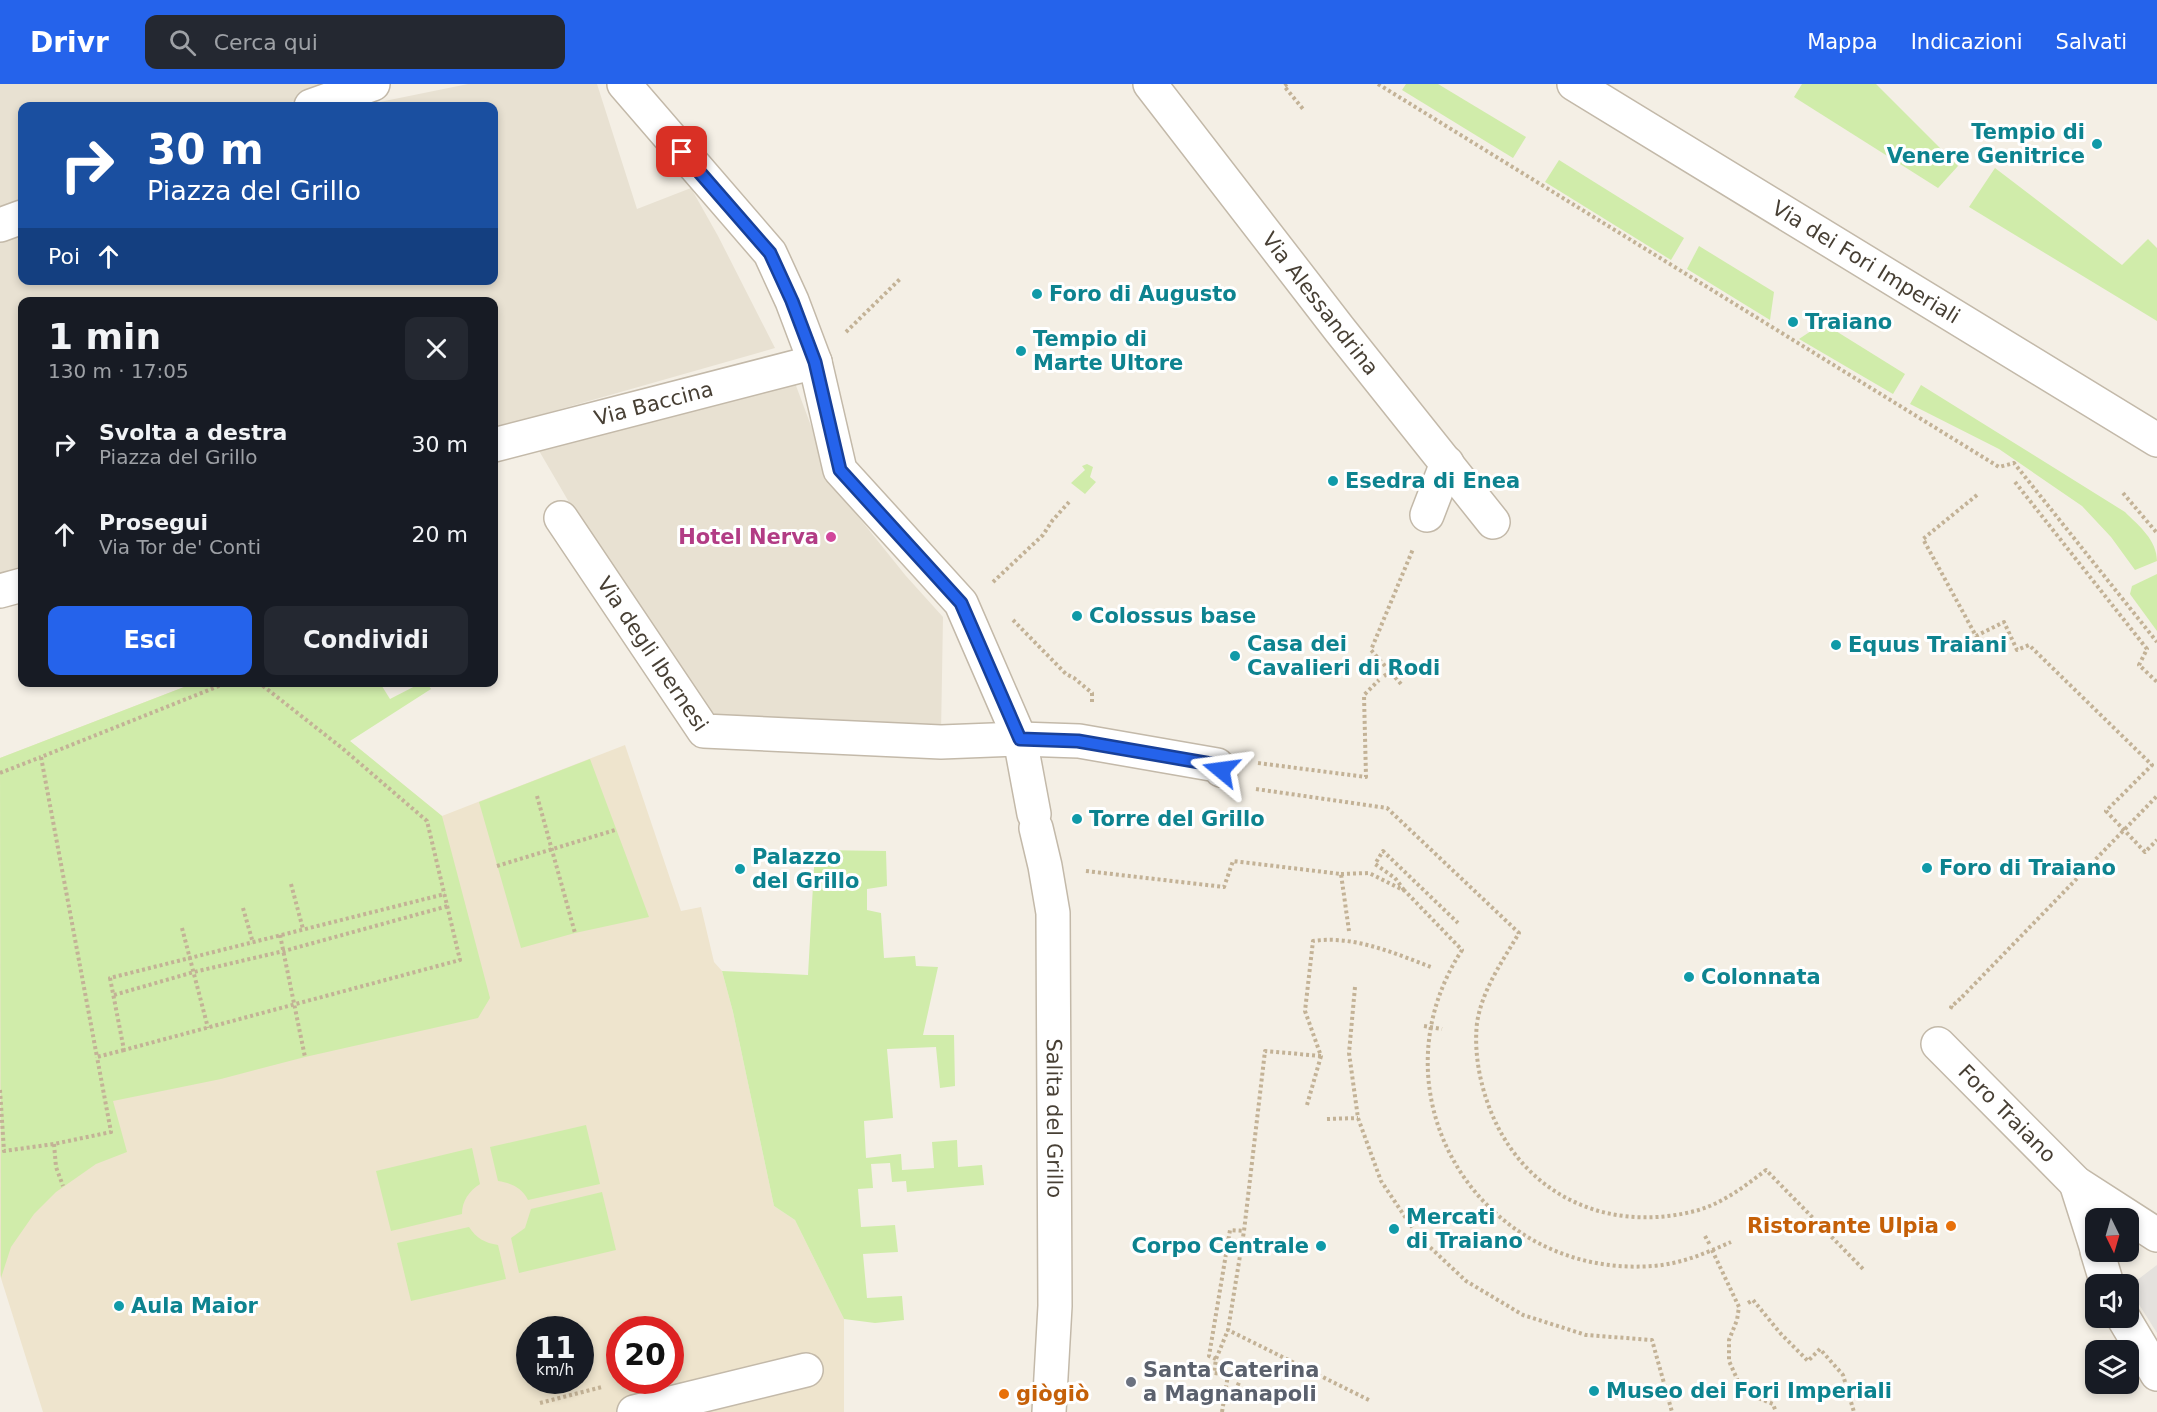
<!DOCTYPE html>
<html lang="it">
<head>
<meta charset="utf-8">
<style>
	body { margin:0; font-family:"DejaVu Sans",sans-serif; background:#242831; color:#f1f3f6; height:100vh; display:flex; flex-direction:column; font-size:22px; white-space:nowrap }
	* { box-sizing:border-box; margin:0 }
	p { font-size:20px; color:#9ea1a6 }
	.icon { flex:none; width:33px; height:33px; fill:none; stroke:currentColor; stroke-width:2; stroke-linecap:round; stroke-linejoin:round }
	.map { position:relative; flex:1; overflow:hidden }
	.panel { position:absolute; left:18px; top:213px; width:480px; height:390px; display:flex; flex-direction:column; background:#171b24; border-radius:12px; box-shadow:0 3px 9px #0003 }
	.panel>* { flex:none }
	.banner { position:absolute; left:18px; top:18px; width:480px; height:183px; border-radius:12px; box-shadow:0 3px 9px #0003; background:#1a4fa0; color:#fff; overflow:hidden }
	.needle { width:39px; rotate:175deg }
	.buttons { position:absolute; left:2085px; top:1124px; display:grid; gap:12px }
	.buttons a { display:grid; place-items:center; width:54px; height:54px; border-radius:12px; background:#171b24; box-shadow:0 3px 9px #0003; font-size:30px }
	.speed { position:absolute; left:516px; top:1232px; display:flex; gap:12px; font-size:30px; font-weight:700; text-align:center }
	.speed>* { display:grid; place-content:center; width:78px; height:78px; border-radius:50%; background:#171b24; box-shadow:0 3px 9px #0003; line-height:1 }
	.speed small { font-size:15px; font-weight:400 }
	.speed .limit { border:9px solid #d22; background:#fff; color:#111 }
	.pin { position:absolute; display:grid; place-items:center; width:51px; height:51px; color:#fff; margin:-26px; border-radius:12px; box-shadow:0 3px 9px #0006 }
	.me { position:absolute; width:66px; margin:-33px; rotate:286deg; stroke-linejoin:round; filter:drop-shadow(0 0 4px #0008) }
	.turn { display:flex; align-items:center; gap:21px; height:126px; padding:0 30px; font-size:27px }
	.turn .icon { width:78px; height:78px; stroke-width:2.5 }
	.turn b { display:block; font-size:42px; line-height:51px }
	.then { display:flex; align-items:center; height:57px; padding:0 30px; background:#0003; gap:12px; font-size:22px }
	.round { display:grid; place-items:center; flex:none; width:63px; height:63px; border-radius:12px; background:#242831 }
	.summary { display:flex; align-items:center; justify-content:space-between; height:102px; padding:0 30px }
	h1 { font-size:36px; font-weight:700; line-height:45px }
	.action { display:flex; gap:12px; margin-top:auto; padding:12px 30px }
	.action a { flex:1; height:69px; border-radius:12px; background:#2563eb; color:#fff; font-size:24px; font-weight:700; line-height:69px; text-align:center }
	.action a+a { background:#242831; color:#f1f3f6 }
	ul { padding:0; list-style:none }
	li { display:flex; align-items:center; gap:18px; height:90px; padding:0 30px }
	li div { flex:1 }
	li b { display:block; font-size:22px }
	li em { font-style:normal }
	header { display:flex; align-items:center; gap:36px; box-sizing:border-box; height:84px; padding:0 30px; background:#2563eb; color:#fff }
	header strong { font-size:28px }
	nav { display:flex; gap:33px; margin-inline-start:auto; font-size:21px }
	.search { width:420px; height:54px; background:#242831; display:flex; align-items:center; gap:15px; box-sizing:border-box; padding:0 21px; border-radius:12px; color:#9ea1a6; font-size:22px }
	.map>svg:first-child { display:block }
	.residential { fill:#e8e1d2 }
	.education { fill:#eee4cd; fill-rule:evenodd }
	.green { fill:#d0ecaa }
	.parking { fill:#e4e1dd }
	.lines { fill:none; stroke-linecap:round; stroke-linejoin:round }
	.minor-casing { stroke:#c3b9a9; stroke-width:36 }
	.path { stroke:#c3b296; stroke-width:4; stroke-dasharray:3 3; stroke-linecap:butt }
	.minor { stroke:#fff; stroke-width:33 }
	.path-bridge { stroke:#c3b296; stroke-width:4; stroke-dasharray:3 3; stroke-linecap:butt }
	.route-casing { stroke:#184099; stroke-width:15 }
	.route { stroke:#2563eb; stroke-width:10 }
	.culture-dot { fill:#0f9aa8; stroke:#fff; stroke-width:2 }
	.hotel-dot { fill:#d1479c; stroke:#fff; stroke-width:2 }
	.food-dot { fill:#e8710a; stroke:#fff; stroke-width:2 }
	.worship-dot { fill:#6b7280; stroke:#fff; stroke-width:2 }
	.labels { text-anchor:middle; stroke-width:6; stroke-linejoin:round; paint-order:stroke }
	.culture-label { font-size:21px; font-weight:bold; fill:#0d838f; stroke:#fff; text-anchor:start }
	.street-label { font-size:21px; fill:#473f34; stroke:#fff }
	.hotel-label { font-size:21px; font-weight:bold; fill:#b23c85; stroke:#fff; text-anchor:end }
	.food-label { font-size:21px; font-weight:bold; fill:#c56008; stroke:#fff; text-anchor:end }
	.worship-label { font-size:21px; font-weight:bold; fill:#5b616d; stroke:#fff; text-anchor:start }
</style>
</head>
<body>
<header>
<strong>Drivr</strong>
<div class="search"><svg class="icon" aria-label="search" viewBox="0 0 24 24"><circle cx="10" cy="10" r="6"/><path d="M15 15l6 6"/></svg>Cerca qui</div>
<nav><a>Mappa</a><a>Indicazioni</a><a>Salvati</a></nav>
</header>
<div class="map">
<svg width="2157" height="1328" viewBox="0 0 2157 1328">
	<rect width="100%" height="100%" fill="#f4efe5"/>
	<g class="residential">
		<path d="M0,0H327L284,22H22V121L0,130Z"/>
		<path d="M468,0H597L637,125L691,104L718,152L775,264L494,344V218H22V487L0,494V151L22,142V196H494V22H360Z"/>
		<path d="M795,299L823,374L840,410L906,492L943,533L941,649L710,635L573,425L538,365Z"/>
	</g>
	<path class="education" d="M197,598L278,599L442,732L625,661L681,827L701,823L714,878L722,887L733,928L774,1122L795,1136L844,1235V1328H43L0,1191V674ZM530,1245H580V1296H530ZM620,1245H670V1296H620Z"/>
	<g class="green">
		<path d="M1406,0H1438L1526,53L1513,74L1402,6Z"/>
		<path d="M1802,0H1876L1958,82L1938,104L1794,13Z"/>
		<path d="M1559,76L1684,154L1671,176L1545,98Z"/>
		<path d="M1995,84L2122,181L2148,155L2157,164V237L1969,123Z"/>
		<path d="M1699,162L1774,208L1770,236L1687,185Z"/>
		<path d="M1823,239L1905,290L1893,310L1799,255Z"/>
		<path d="M1921,301L2125,428C2139,442 2157,456 2157,477L2135,486L2111,453L2082,422L1999,365L1910,320Z"/>
		<path d="M1087,380L1093,383L1090,393L1096,398L1085,410L1071,399L1085,386L1082,382Z"/>
		<path d="M2157,490V547L2130,510L2132,502Z"/>
		<path d="M197,598L380,599L390,615L421,599H427L431,605L350,657L442,732L490,914L478,934L305,973L221,995L113,1017L127,1068L96,1080L56,1108L34,1130L11,1163L1,1194L0,674Z"/>
		<path d="M590,675L649,833L575,849L521,864L479,718Z"/>
		<path d="M815,766L886,767L887,802L867,805V826L881,829L884,874L915,872L916,882L938,883L923,951H954L955,1002L940,1004L936,963L887,965L893,1034L864,1037L866,1074L901,1070L902,1086L934,1084L932,1058L957,1056L958,1083L982,1081L984,1101L907,1108L906,1097L892,1098L890,1079L871,1080L873,1104L858,1105L861,1143L895,1141L898,1168L863,1170L867,1214L902,1212L904,1236L875,1239L844,1235L795,1136L774,1122L733,928L722,887L808,891Z"/>
		<path d="M586,1041L600,1100L528,1116C522,1104 511,1099 498,1097L490,1063Z"/>
		<path d="M472,1064L480,1100C469,1107 462,1117 462,1130L391,1147L376,1087Z"/>
		<path d="M602,1108L616,1166L519,1189L511,1154L525,1144L531,1125Z"/>
		<path d="M469,1143C476,1154 485,1159 498,1161L506,1195L411,1217L397,1159Z"/>
	</g>
	<path class="parking" d="M2157,1181V1249L2128,1203Z"/>
	<g class="lines">
		<g class="minor-casing">
			<g id="minor">
				<path d="M624,0L770,169L792,217L815,278L840,386L961,519L1020,655L1034,730"/>
				<path id="s1" d="M1150,0L1340,246L1493,438"/>
				<path id="s2" d="M1574,0L2157,356"/>
				<path d="M311,22L373,0"/>
				<path d="M0,141L22,133"/>
				<path id="s3" d="M494,361L815,278"/>
				<path d="M1427,431L1447,379"/>
				<path id="s4" d="M561,434L704,647L941,658L1020,655L1079,657L1217,681L1221,686"/>
				<path d="M0,507L22,501"/>
				<path id="s5" d="M1036,744L1045,782L1053,829L1055,1222L1049,1328"/>
				<path id="s6" d="M1938,960L2076,1099L2157,1151"/>
				<path d="M2076,1099L2096,1162"/>
				<path d="M2097,1167L2107,1200"/>
				<path d="M2123,1233L2157,1290"/>
				<path d="M634,1328L806,1286"/>
			</g>
		</g>
		<g class="path">
			<path d="M1287,0L1284,2L1303,25"/>
			<path d="M1378,0L1999,383L2014,379L2157,558"/>
			<path d="M846,248L900,195"/>
			<path d="M2015,398L2147,565L2139,581L2157,598"/>
			<path d="M2123,409L2157,449"/>
			<path d="M1977,411L1923,455L1976,552L2004,538L2017,566L2029,561L2152,681L2106,727L2145,768L2157,756"/>
			<path d="M993,498L1043,451L1052,437L1069,418"/>
			<path d="M1013,536L1066,590L1074,594L1092,609V619"/>
			<path d="M1384,592L1390,588"/>
			<path d="M258,598L342,664L427,737L460,876L124,966L110,894L445,810"/>
			<path d="M1401,600L1371,566L1413,465"/>
			<path d="M1258,679L1366,693L1364,611L1379,596"/>
			<path d="M0,689L41,673"/>
			<path d="M1256,705L1387,724L1519,849C1502,878 1482,906 1477,939C1474,966 1479,995 1488,1020C1519,1107 1601,1149 1691,1128C1719,1122 1744,1103 1766,1086L1864,1186"/>
			<path d="M537,712L575,849"/>
			<path d="M497,782L615,746"/>
			<path d="M1086,787L1224,803L1233,777L1341,790L1349,847"/>
			<path d="M1341,790L1369,789L1405,807L1462,866C1367,1012 1482,1195 1653,1182C1681,1180 1706,1169 1731,1158"/>
			<path d="M291,800L303,845"/>
			<path d="M1404,806L1395,794L1375,780L1383,767L1458,839"/>
			<path d="M243,824L253,859"/>
			<path d="M182,844L208,944"/>
			<path d="M280,851L305,973"/>
			<path d="M1355,903L1349,969L1358,1034L1381,1097L1418,1152L1466,1197L1523,1231L1586,1251L1652,1256L1672,1328"/>
			<path d="M114,911L194,888L284,867L448,822"/>
			<path d="M1953,924L1951,923L1962,913"/>
			<path d="M1424,942L1442,945"/>
			<path d="M124,966L97,973L41,673L229,598"/>
			<path d="M1321,972L1265,967L1244,1147L1228,1246L1369,1316"/>
			<path d="M0,1006L4,1067L54,1060L111,1048L97,973"/>
			<path d="M1307,1021L1321,972L1305,927L1313,857C1353,851 1394,869 1431,883"/>
			<path d="M1327,1035L1358,1034"/>
			<path d="M54,1060L56,1083L63,1102"/>
			<path d="M1705,1152L1710,1161"/>
			<path d="M1712,1166L1739,1223L1737,1236L1729,1256V1277L1738,1297L1753,1312L1773,1320L1776,1328"/>
			<path d="M1748,1219L1753,1216L1781,1250L1808,1277L1820,1265L1843,1291L1854,1328"/>
			<path d="M1216,1275L1209,1272L1230,1146L1244,1147"/>
			<path d="M1224,1316L1231,1317L1240,1296"/>
			<path d="M540,1319L602,1303"/>
			<path d="M1222,1328L1228,1291L1214,1289L1216,1275L1228,1246"/>
		</g>
		<use href="#minor" class="minor"/>
		<path class="path-bridge" d="M1962,913L2157,712"/>
	</g>
	<g class="lines">
		<g class="route-casing">
			<path id="route" d="M682,68L770,169L792,217L815,278L840,386L961,519L1020,655L1078,657L1217,681L1221,686"/>
		</g>
		<use href="#route" class="route"/>
	</g>
	<g class="culture-dot">
		<circle cx="2097" cy="60" r="6"/>
		<circle cx="1037" cy="210" r="6"/>
		<circle cx="1793" cy="238" r="6"/>
		<circle cx="1021" cy="267" r="6"/>
		<circle cx="1333" cy="397" r="6"/>
		<circle cx="1077" cy="532" r="6"/>
		<circle cx="1836" cy="561" r="6"/>
		<circle cx="1235" cy="572" r="6"/>
		<circle cx="1077" cy="735" r="6"/>
		<circle cx="1927" cy="784" r="6"/>
		<circle cx="740" cy="785" r="6"/>
		<circle cx="1689" cy="893" r="6"/>
		<circle cx="1394" cy="1145" r="6"/>
		<circle cx="1321" cy="1162" r="6"/>
		<circle cx="119" cy="1222" r="6"/>
		<circle cx="1594" cy="1307" r="6"/>
	</g>
	<circle class="hotel-dot" cx="831" cy="453" r="6"/>
	<g class="food-dot">
		<circle cx="1951" cy="1142" r="6"/>
		<circle cx="1004" cy="1310" r="6"/>
	</g>
	<circle class="worship-dot" cx="1131" cy="1298" r="6"/>
	<g class="labels">
		<g class="culture-label">
			<text x="2085" y="55" text-anchor="end">Tempio di<tspan x="2085" dy="24">Venere Genitrice</tspan></text>
			<text x="1049" y="217">Foro di Augusto</text>
			<text x="1805" y="245">Traiano</text>
			<text x="1033" y="262">Tempio di<tspan x="1033" dy="24">Marte Ultore</tspan></text>
			<text x="1345" y="404">Esedra di Enea</text>
			<text x="1089" y="539">Colossus base</text>
			<text x="1247" y="567">Casa dei<tspan x="1247" dy="24">Cavalieri di Rodi</tspan></text>
			<text x="1848" y="568">Equus Traiani</text>
			<text x="1089" y="742">Torre del Grillo</text>
			<text x="752" y="780">Palazzo<tspan x="752" dy="24">del Grillo</tspan></text>
			<text x="1939" y="791">Foro di Traiano</text>
			<text x="1701" y="900">Colonnata</text>
			<text x="1406" y="1140">Mercati<tspan x="1406" dy="24">di Traiano</tspan></text>
			<text x="1309" y="1169" text-anchor="end">Corpo Centrale</text>
			<text x="131" y="1229">Aula Maior</text>
			<text x="1606" y="1314">Museo dei Fori Imperiali</text>
		</g>
		<g class="street-label">
			<text dy="7" stroke="none"><textPath href="#s2" startOffset="342">Via dei Fori Imperiali</textPath></text>
			<text dy="7" stroke="none"><textPath href="#s1" startOffset="278">Via Alessandrina</textPath></text>
			<text dy="7" stroke="none"><textPath href="#s3" startOffset="165">Via Baccina</textPath></text>
			<text dy="7" stroke="none"><textPath href="#s4" startOffset="164">Via degli Ibernesi</textPath></text>
			<text dy="7" stroke="none"><textPath href="#s6" startOffset="98">Foro Traiano</textPath></text>
			<text dy="7" stroke="none"><textPath href="#s5" startOffset="292">Salita del Grillo</textPath></text>
		</g>
		<g class="hotel-label">
			<text x="819" y="460">Hotel Nerva</text>
		</g>
		<g class="food-label">
			<text x="1939" y="1149">Ristorante Ulpia</text>
			<text x="1016" y="1317" text-anchor="start">giògiò</text>
		</g>
		<g class="worship-label">
			<text x="1143" y="1293">Santa Caterina<tspan x="1143" dy="24">a Magnanapoli</tspan></text>
		</g>
	</g>
</svg>
<div class="buttons">
<a><svg class="needle" viewBox="-14 -14 28 28"><path d="M0-13l5 13h-10z" fill="#e53935"/><path d="M0 13l5-13h-10z" fill="#9ea1a6"/></svg></a>
<a><svg class="icon" aria-label="sound" viewBox="0 0 24 24"><path d="M4 9h4l5-4v14l-5-4H4zM17 9q2 3 0 6"/></svg></a>
<a><svg class="icon" aria-label="layers" viewBox="0 0 24 24"><path d="M12 4l9 5-9 5-9-5zM3 14l9 5 9-5"/></svg></a>
</div>
<div class="speed"><div>11<small>km/h</small></div><div class="limit">20</div></div>
<div class="pin" style="left:682px;top:68px;background:#d93025"><svg class="icon" aria-label="arrive" viewBox="0 0 24 24"><path d="M6 21V4h12l-3 4 3 4H6"/></svg></div>
<svg class="me" style="left:1221px;top:686px" viewBox="-20 -20 40 40"><path d="M0-17L14 15 0 8-14 15z" fill="#2563eb" stroke="#fff" stroke-width="4"/></svg>
<div class="banner">
<div class="turn"><svg class="icon" aria-label="right" viewBox="0 0 24 24"><path d="M7 20v-9h11M14 6l5 5-5 5"/></svg><div><b>30 m</b>Piazza del Grillo</div></div>
<div class="then">Poi<svg class="icon" aria-label="ahead" viewBox="0 0 24 24"><path d="M12 20V5M6 11l6-6 6 6"/></svg></div>
</div>
<section class="panel">
<div class="summary"><div><h1>1 min</h1><p>130 m · 17:05</p></div><a class="round"><svg class="icon" aria-label="close" viewBox="0 0 24 24"><path d="M6 6l12 12M18 6L6 18"/></svg></a></div>
<ul>
<li><svg class="icon" aria-label="right" viewBox="0 0 24 24"><path d="M7 20v-9h11M14 6l5 5-5 5"/></svg><div><b>Svolta a destra</b><p>Piazza del Grillo</p></div><em>30 m</em></li>
<li><svg class="icon" aria-label="ahead" viewBox="0 0 24 24"><path d="M12 20V5M6 11l6-6 6 6"/></svg><div><b>Prosegui</b><p>Via Tor de' Conti</p></div><em>20 m</em></li>
</ul>
<div class="action"><a>Esci</a><a>Condividi</a></div>
</section>
</div>
</body>
</html>
